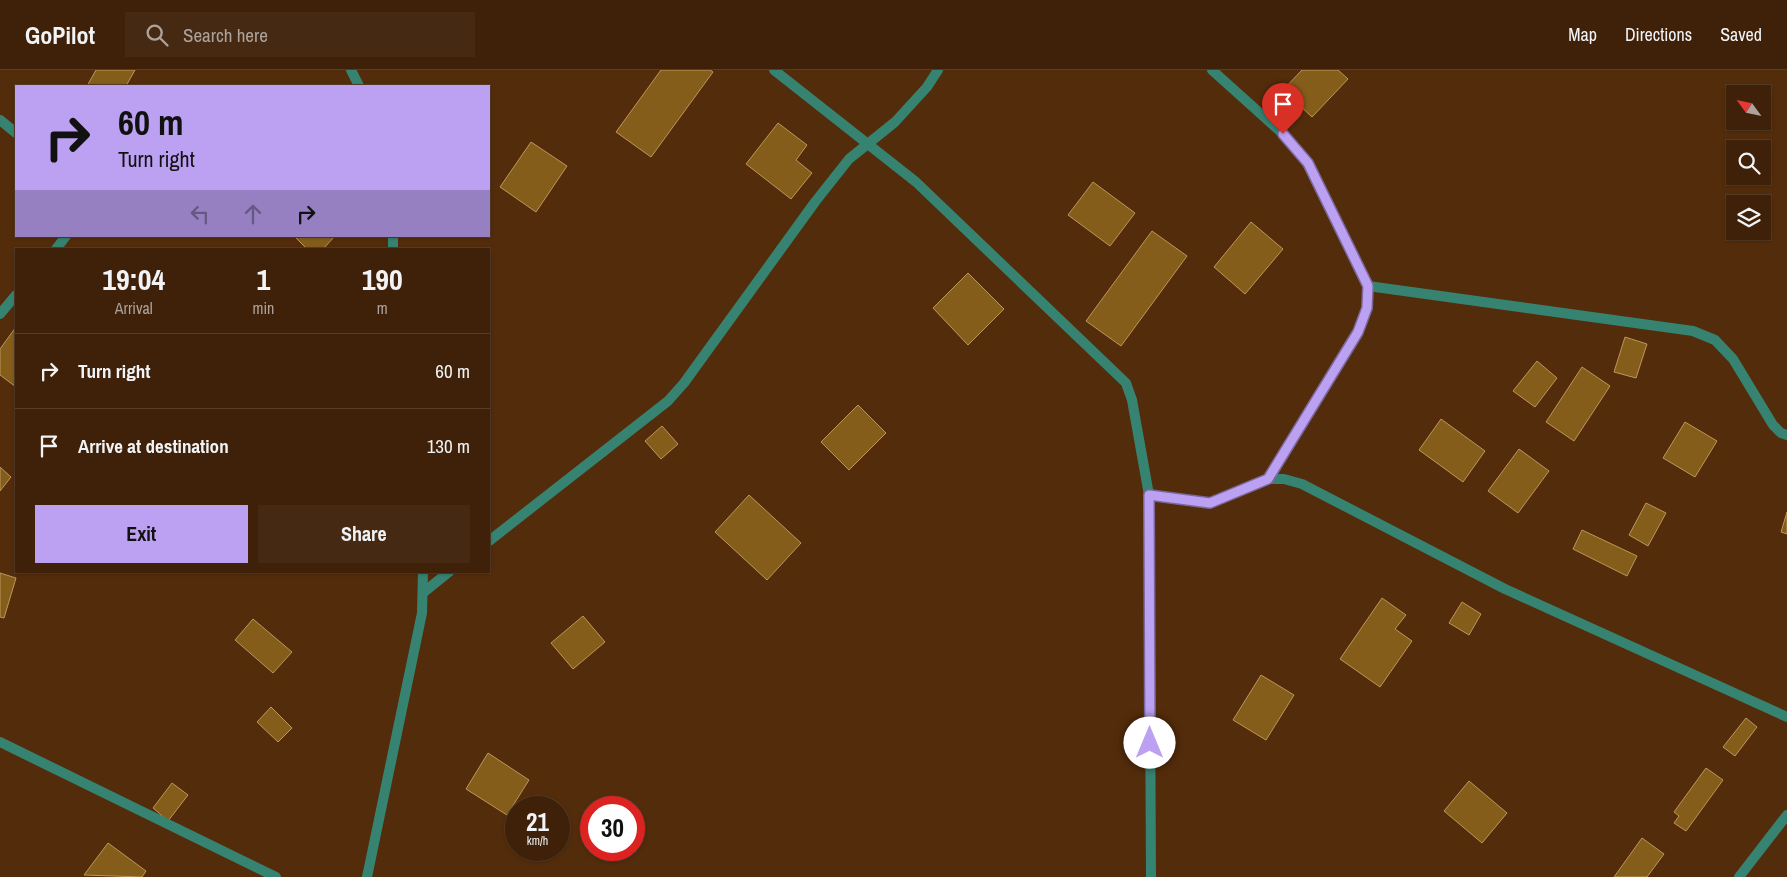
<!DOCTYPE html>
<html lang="en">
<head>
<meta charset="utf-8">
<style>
	body { margin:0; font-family:"Archivo Narrow",sans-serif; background:#452912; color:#f1f3f6; height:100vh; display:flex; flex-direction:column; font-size:19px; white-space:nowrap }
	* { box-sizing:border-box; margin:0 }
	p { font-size:16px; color:#ada39c }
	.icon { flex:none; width:28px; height:28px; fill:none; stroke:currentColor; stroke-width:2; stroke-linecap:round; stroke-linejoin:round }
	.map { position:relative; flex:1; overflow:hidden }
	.sheet { position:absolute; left:15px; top:178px; width:475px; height:325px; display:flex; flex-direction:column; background:#3e2108; border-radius:0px; box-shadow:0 1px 4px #0004,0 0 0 1px #573e29 }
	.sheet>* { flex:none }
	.guide { position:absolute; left:15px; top:15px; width:475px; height:152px; border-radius:0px; box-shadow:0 1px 4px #0004,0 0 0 1px #573e29; background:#bca0f2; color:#111; overflow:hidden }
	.needle { width:32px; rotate:303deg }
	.controls { position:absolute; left:1726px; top:15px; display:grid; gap:10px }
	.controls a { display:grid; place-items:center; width:45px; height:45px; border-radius:0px; background:#3e2108; box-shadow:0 1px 4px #0004,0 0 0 1px #573e29; font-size:25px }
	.speed { position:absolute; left:505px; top:726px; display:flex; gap:10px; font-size:25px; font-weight:700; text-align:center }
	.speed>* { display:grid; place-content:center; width:65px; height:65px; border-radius:50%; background:#3e2108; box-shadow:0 1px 4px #0004,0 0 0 1px #573e29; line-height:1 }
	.speed small { font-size:12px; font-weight:400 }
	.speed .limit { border:8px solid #d22; background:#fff; color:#111 }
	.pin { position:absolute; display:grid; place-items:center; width:42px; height:42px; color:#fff; margin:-51px -21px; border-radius:50% 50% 50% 0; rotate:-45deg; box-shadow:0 0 5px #0007 }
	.pin .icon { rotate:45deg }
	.me { position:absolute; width:55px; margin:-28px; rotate:0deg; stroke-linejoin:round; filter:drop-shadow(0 0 4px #0008) }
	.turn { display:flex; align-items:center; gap:18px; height:105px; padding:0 20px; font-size:22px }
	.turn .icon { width:65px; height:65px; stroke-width:2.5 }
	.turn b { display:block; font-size:35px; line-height:42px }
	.lanes { display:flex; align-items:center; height:48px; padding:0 20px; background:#0003; justify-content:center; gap:25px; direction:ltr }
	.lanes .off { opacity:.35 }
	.eta { display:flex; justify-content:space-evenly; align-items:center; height:85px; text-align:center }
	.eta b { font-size:30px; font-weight:700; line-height:35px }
	.action { display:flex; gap:10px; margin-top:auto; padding:10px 20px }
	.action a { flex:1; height:58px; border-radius:0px; background:#bca0f2; color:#111; font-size:20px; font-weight:700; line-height:58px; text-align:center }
	.action a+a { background:#452912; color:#f1f3f6 }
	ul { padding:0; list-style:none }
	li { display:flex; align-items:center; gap:15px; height:75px; padding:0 20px; border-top:1px solid #573e29 }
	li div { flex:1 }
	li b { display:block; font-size:19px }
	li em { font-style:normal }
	header { display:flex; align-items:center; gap:30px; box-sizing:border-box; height:70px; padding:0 25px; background:#3e2108; border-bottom:1px solid #573e29 }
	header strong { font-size:24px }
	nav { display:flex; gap:28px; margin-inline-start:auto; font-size:18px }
	.search { width:350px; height:45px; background:#452912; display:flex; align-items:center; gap:12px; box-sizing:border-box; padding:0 18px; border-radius:0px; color:#ada39c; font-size:19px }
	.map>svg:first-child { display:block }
	.building { fill:#845d1b; stroke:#be965b }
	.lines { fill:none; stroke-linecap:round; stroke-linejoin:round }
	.minor { stroke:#378372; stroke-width:10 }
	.route-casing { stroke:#7a689d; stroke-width:12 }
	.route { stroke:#bca0f2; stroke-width:9 }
</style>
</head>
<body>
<header>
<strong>GoPilot</strong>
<div class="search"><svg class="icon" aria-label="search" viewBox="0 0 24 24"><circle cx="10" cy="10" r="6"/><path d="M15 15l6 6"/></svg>Search here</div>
<nav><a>Map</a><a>Directions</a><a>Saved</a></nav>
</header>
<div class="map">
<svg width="1787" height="807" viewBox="0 0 1787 807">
	<rect width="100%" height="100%" fill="#532c0b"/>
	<g class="building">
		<path d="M96,0H135L126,16H87Z"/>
		<path d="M661,0H710L713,2L651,87L616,62Z"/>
		<path d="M1302,0H1338L1348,9L1312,47L1283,20Z"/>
		<path d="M778,53L807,75L796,90L812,103L791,129L746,94Z"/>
		<path d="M531,72L567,96L536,142L500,117Z"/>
		<path d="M1093,112L1135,143L1110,176L1068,145Z"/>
		<path d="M1251,152L1283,179L1245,224L1214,197Z"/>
		<path d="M1152,161L1187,186L1121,276L1086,251Z"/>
		<path d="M294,166H335L323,179H307Z"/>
		<path d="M968,203L1004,239L968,275L933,238Z"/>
		<path d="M16,257V317L0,305V279Z"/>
		<path d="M1625,267L1647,274L1636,308L1614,302Z"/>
		<path d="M1537,291L1557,308L1535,337L1513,321Z"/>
		<path d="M1582,297L1610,316L1574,371L1546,352Z"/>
		<path d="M858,335L886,363L849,400L821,372Z"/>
		<path d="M1441,349L1485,381L1463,412L1419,380Z"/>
		<path d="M1685,352L1717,371L1695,407L1663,388Z"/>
		<path d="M662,356L678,374L661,389L645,371Z"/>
		<path d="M1519,379L1549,401L1518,443L1488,421Z"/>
		<path d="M0,397L11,407L0,421Z"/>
		<path d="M749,425L801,473L767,510L715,462Z"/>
		<path d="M1646,433L1666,443L1648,476L1629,465Z"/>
		<path d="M1787,442V464L1781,462Z"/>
		<path d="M1582,460L1637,486L1627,506L1573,479Z"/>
		<path d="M0,503L16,508L4,548L0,547Z"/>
		<path d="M1382,528L1406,545L1395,559L1412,571L1380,617L1340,589Z"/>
		<path d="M1462,532L1481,544L1469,565L1449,553Z"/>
		<path d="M583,546L605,572L573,599L551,573Z"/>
		<path d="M253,549L292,582L273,603L235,570Z"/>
		<path d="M1261,605L1294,625L1266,670L1233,650Z"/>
		<path d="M271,637L292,658L278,672L257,652Z"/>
		<path d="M1746,648L1757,657L1735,686L1723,677Z"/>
		<path d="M488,683L529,710L507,745L466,719Z"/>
		<path d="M1706,698L1723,710L1686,761L1674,753L1679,746L1674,742Z"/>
		<path d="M1469,711L1507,743L1482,773L1444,741Z"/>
		<path d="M172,713L188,725L168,751L153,738Z"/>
		<path d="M1642,768L1664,784L1647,807H1614Z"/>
		<path d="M108,773L146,801L142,807L84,805Z"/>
	</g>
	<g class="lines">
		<g class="minor">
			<path d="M351,0L359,16"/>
			<path d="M774,0L916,112L1126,313L1132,330L1149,425L1151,807"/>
			<path d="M1212,0L1283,64L1307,93L1368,216L1367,238L1358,262L1268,409"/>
			<path d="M0,50L16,63"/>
			<path d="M56,179L66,166"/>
			<path d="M393,179V166"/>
			<path d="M1368,216L1693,261L1715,270L1733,289L1773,355L1781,363L1787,365"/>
			<path d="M0,244L16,225"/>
			<path d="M1149,425L1210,433L1268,409H1284L1302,414L1505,519L1787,647"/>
			<path d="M489,471L668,331L684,313L815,132L849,89L895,52L927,17L938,0"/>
			<path d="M424,522L450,501"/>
			<path d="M0,672L276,807"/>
			<path d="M367,807L422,543L423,501"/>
			<path d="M1739,807L1787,745"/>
		</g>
	</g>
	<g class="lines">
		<g class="route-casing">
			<path id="route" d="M1150,673L1149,425L1210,433L1268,409L1358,262L1367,238L1368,216L1308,93L1283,64"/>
		</g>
		<use href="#route" class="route"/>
	</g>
</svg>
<div class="controls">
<a><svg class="needle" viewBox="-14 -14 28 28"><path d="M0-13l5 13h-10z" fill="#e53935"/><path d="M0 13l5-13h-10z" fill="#ada39c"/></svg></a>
<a><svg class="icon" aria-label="search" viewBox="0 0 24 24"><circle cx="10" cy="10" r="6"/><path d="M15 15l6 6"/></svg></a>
<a><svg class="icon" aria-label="layers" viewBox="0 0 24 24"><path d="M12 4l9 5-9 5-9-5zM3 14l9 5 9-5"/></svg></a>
</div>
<div class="speed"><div>21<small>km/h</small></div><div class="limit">30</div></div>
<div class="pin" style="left:1283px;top:64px;background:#d93025"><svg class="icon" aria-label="arrive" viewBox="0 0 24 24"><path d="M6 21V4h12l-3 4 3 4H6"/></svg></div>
<svg class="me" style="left:1150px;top:673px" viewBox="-20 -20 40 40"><circle r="19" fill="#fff"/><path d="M0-13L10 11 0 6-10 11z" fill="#bca0f2"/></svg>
<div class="guide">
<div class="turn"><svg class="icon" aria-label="right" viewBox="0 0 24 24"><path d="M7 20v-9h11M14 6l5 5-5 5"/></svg><div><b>60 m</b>Turn right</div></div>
<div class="lanes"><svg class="icon off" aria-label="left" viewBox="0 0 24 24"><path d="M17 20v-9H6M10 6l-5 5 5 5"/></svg><svg class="icon off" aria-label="ahead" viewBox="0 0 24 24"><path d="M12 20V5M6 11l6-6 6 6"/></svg><svg class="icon" aria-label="right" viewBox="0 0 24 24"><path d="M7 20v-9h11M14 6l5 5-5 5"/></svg></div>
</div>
<section class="sheet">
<div class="eta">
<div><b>19:04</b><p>Arrival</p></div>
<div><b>1</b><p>min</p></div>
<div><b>190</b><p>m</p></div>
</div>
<ul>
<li><svg class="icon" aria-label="right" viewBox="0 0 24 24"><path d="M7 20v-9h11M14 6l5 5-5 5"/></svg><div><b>Turn right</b></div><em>60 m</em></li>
<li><svg class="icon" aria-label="arrive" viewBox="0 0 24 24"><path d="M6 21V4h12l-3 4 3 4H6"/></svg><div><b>Arrive at destination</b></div><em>130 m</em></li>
</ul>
<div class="action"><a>Exit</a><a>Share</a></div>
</section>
</div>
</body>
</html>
